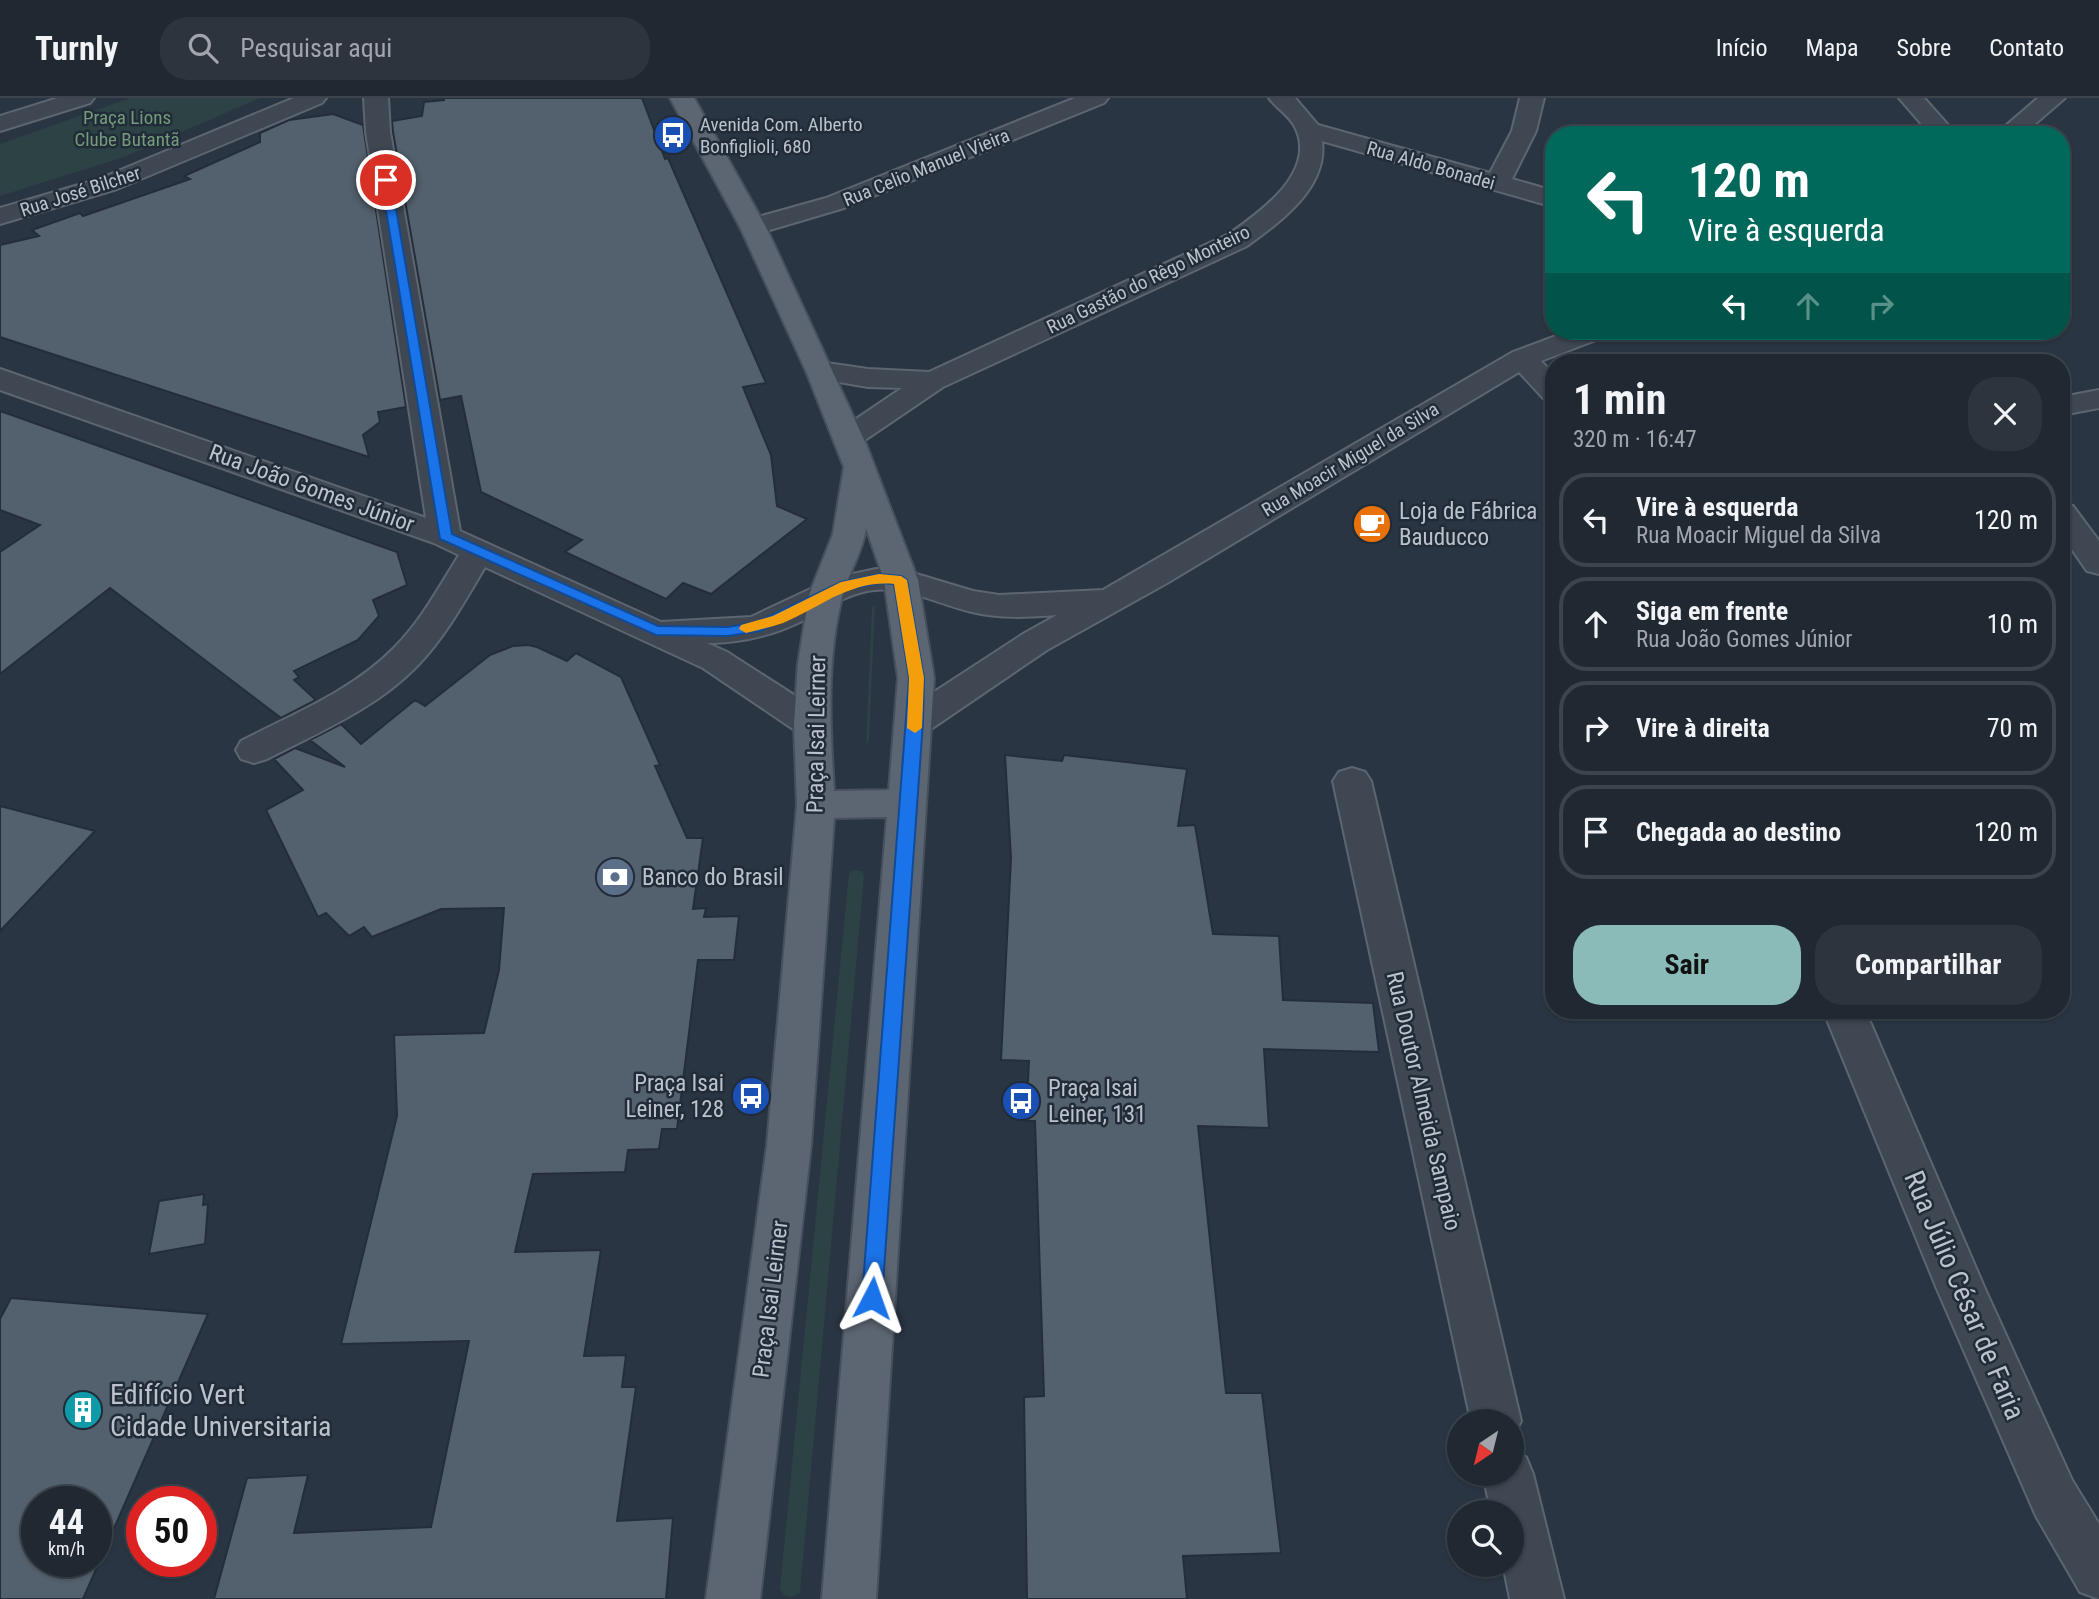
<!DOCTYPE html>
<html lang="pt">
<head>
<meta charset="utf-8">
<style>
	body { margin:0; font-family:"Roboto Condensed",sans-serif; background:#2d343e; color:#f1f3f6; height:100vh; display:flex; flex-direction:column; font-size:26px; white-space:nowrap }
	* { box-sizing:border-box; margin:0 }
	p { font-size:23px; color:#a2a6ac }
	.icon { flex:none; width:38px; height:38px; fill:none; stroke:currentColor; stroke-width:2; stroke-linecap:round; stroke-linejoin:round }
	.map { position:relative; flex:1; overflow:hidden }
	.details { position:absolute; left:1545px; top:256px; width:525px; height:665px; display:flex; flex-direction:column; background:#202832; border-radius:28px; box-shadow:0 2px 5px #0004,0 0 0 2px #3d444d }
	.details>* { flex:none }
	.banner { position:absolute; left:1545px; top:28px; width:525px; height:214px; border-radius:28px; box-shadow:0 2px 5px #0004,0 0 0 2px #3d444d; background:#00695c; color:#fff; overflow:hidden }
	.needle { width:46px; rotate:215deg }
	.controls { position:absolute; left:1447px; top:1311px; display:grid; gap:14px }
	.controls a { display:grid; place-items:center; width:77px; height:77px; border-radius:50%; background:#202832; box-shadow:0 2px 5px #0004,0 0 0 2px #3d444d; font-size:35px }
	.speed { position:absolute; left:21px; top:1388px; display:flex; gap:14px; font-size:35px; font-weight:700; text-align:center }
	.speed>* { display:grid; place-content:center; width:91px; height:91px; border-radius:50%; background:#202832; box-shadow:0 2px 5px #0004,0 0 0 2px #3d444d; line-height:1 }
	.speed small { font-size:18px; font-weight:400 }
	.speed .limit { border:10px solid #d22; background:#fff; color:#111 }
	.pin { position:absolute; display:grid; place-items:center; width:60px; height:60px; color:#fff; margin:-30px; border:4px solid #fff; border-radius:50%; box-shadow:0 2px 7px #0007 }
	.me { position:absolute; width:77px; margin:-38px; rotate:4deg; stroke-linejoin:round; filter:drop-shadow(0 0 5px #0008) }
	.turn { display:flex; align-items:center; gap:24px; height:147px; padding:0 28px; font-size:32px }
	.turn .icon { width:91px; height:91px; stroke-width:2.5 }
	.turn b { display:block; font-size:49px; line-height:60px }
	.lanes { display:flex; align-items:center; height:66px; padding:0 28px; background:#0003; justify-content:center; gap:35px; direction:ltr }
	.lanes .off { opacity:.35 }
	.round { display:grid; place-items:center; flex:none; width:74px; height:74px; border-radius:28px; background:#2d343e }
	.headline { display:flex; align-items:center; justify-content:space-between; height:119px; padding:0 28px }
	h1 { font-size:42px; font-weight:700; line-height:52px }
	.cta { display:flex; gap:14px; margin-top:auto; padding:14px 28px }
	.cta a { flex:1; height:80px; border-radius:28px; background:#8bbbb9; color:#111; font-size:28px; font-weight:700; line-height:80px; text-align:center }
	.cta a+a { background:#2d343e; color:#f1f3f6 }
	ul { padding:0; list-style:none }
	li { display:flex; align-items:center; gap:21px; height:94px; margin:0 14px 10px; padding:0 14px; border:4px solid #3d444d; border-radius:28px }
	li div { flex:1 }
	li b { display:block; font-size:26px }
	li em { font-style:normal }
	header { display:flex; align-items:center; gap:42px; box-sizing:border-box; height:98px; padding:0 35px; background:#202832; border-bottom:2px solid #3d444d }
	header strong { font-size:33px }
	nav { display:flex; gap:38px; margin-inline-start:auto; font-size:24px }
	.search { width:490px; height:63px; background:#2d343e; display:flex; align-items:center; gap:18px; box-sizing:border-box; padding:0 24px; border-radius:28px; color:#a2a6ac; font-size:26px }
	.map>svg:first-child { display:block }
	.green { fill:#2c4244 }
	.building { fill:#53606d; stroke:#242e3a; stroke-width:2; fill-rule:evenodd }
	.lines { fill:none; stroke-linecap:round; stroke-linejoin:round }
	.minor-casing { stroke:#5c6570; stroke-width:4 }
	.major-casing { stroke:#47505c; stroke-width:4 }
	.minor { fill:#3e4752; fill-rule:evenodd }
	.major { fill:#5c6672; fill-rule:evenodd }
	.route { fill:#1a73e8; stroke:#114b97; stroke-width:2 }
	.slow { fill:#f59e0b }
	.labels { text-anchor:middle; stroke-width:5; stroke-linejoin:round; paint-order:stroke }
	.far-park-label { font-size:19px; fill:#749b7b; stroke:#222c38 }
	.far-poi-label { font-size:19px; fill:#bbc2cc; stroke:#222c38; text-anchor:start }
	.far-street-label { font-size:19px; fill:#bbc2cc; stroke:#222c38 }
	.street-label { font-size:23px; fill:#bbc2cc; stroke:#222c38 }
	.poi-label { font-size:23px; fill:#bbc2cc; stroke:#222c38; text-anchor:start }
	.near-street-label { font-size:28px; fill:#bbc2cc; stroke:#222c38 }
	.near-poi-label { font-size:28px; fill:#bbc2cc; stroke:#222c38; text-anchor:start }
</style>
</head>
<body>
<header>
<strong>Turnly</strong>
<div class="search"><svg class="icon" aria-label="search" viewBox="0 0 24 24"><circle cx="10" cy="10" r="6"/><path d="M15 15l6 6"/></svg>Pesquisar aqui</div>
<nav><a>Início</a><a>Mapa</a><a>Sobre</a><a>Contato</a></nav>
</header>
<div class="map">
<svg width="2099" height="1501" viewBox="0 0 2099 1501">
	<rect width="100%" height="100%" fill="#2a3543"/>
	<g class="green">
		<path d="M130,0H260L124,59L0,98V46Z"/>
		<path d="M875,507L869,642L866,647L872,509Z"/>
		<path d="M854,772L862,773L864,778L800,1495L793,1499L785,1498L780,1491L849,775Z"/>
	</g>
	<g class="building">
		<path d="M444,0H642L665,61L668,60L766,285L743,289L771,357L777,408L807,421L711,496L683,485L666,501L565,454L582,442L481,394L461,298L440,302L393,34L392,23L422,18L424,4L444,2Z"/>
		<path d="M333,16L363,27L406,309L378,314L380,324L363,337L369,359L0,239V147L39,138L32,132L80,115L83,118L190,81L184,78L260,44V35L289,22Z"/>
		<path d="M0,313L397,454L407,487L373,502L379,518L358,542L294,573L299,579L294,582L316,602L281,620L110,490L0,576V454L40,427L0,412Z"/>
		<path d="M528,547L537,549L567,563L576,555L621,579L660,667L655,668L687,740H703L693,811L706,810L704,819L739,818L734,862H698L677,1031H662L659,1051L628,1052L625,1074L533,1076L515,1154L601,1152L584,1258L626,1257L622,1289H636L617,1423L673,1420L666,1501H214L247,1380L308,1377L294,1435L431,1429L469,1243L341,1246L397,1018L394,937L484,935L499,872L504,810L441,811L372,839L364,829L349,838L326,815L318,819L266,712L303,692L274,661L295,650L345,669L310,642L341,626L361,646L415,602L425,608L490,557L513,548Z"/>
		<path d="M1005,657L1062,663L1064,657L1187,671L1178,728L1195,727L1213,836L1279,838L1283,902L1373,905L1379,954L1264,951L1269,1030L1198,1028L1226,1295H1262L1281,1455L1183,1458L1187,1501H1027L1024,1299L1044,1298L1035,1023H1026L1029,963L1001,962L1011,760Z"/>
		<path d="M0,708L95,733L0,833Z"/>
		<path d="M204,1096L203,1107L208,1106L205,1146L149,1156L159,1103Z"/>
		<path d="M11,1200L208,1216L83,1501H0V1221ZM37,1404H96V1463H37Z"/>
	</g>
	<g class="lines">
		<g class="minor-casing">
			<g id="minor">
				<path d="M58,0H94L90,5L0,33V18Z"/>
				<path d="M294,0H326L322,5L117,91L0,126V110L99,81Z"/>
				<path d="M364,0H388L390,34L460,433L661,524L751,519L834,480L876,471L903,472L973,493L999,497L1103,492L1513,254L1569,233H1608L1604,239L1541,263L1554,277V304L1544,301L1519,274L1167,485L1047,552L928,633L915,636L902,633L897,624L902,615L1023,536L1057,517C1029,519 1000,521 972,514C940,507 907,488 874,492C847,495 824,512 800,524C771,538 740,545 707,545L727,554L825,617L830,626L825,635L812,638L799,635L703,570L485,469C465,503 445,539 418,567C377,610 319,634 267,661L254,665L241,661L236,652L241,643C293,616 352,593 394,550C421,523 439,489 459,457L434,445L3,293L0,292V271L426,420L366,34Z"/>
				<path d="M1075,0H1108L1104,5L844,110L753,137L744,135L740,129L744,123L826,100Z"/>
				<path d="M1269,0H1295L1318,27L1490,75L1512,33L1520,0H1544L1536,33L1512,81L1554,93V109L1322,43C1328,90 1280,124 1247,148L943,289L859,346L848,349L837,346L833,340L837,334L902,290L868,289L810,279L806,273L810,267L820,264L868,271L929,274L1229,136C1259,115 1318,74 1295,29C1289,17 1276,10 1269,0Z"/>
				<path d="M1899,0H1924L1957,37H1931Z"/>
				<path d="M2038,0H2065L2022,37H1995Z"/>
				<path d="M2099,292V310L2062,317V299Z"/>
				<path d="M2062,405L2073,408L2099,443V476L2087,473L2062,437Z"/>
				<path d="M1352,670L1365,674L1371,683L1521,1323L1512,1340V1323H1471L1333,683L1339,674Z"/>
				<path d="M1823,912H1865L1985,1191L2072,1382L2099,1426V1501L2080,1494L2036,1418L1937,1191Z"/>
				<path d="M1512,1353L1526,1359L1533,1376L1564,1501H1510L1503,1466H1512V1414H1491L1483,1376H1512Z"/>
			</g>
		</g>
		<g class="major-casing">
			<path id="major" d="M670,0H694L766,129L866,346L918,482L934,580L876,1501H822L887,719L834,720L811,1047L760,1501H706L767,1047L797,707L794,626L798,566L809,497L833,436L844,369L806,273L740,129ZM866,430L884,482L898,580L889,692L834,693C830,630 826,558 843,496C849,474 863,453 866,430Z"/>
		</g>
		<use href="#minor" class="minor"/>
		<use href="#major" class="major"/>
	</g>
	<path class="route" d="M386,79L391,82L452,436L658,528L728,529L757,524L841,484L879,476L901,478L907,482L924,580L923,624L882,1200L879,1206L872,1209L865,1206L862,1200L909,580L894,486L879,485L849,491L760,533L728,538L656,537L440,441L381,82Z"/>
	<path class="slow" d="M879,476L901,478L907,482L924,580L922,630L915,635L907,630L909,580L894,486C851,482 821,509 783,525C771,529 758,532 746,535L739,531L741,527L773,518L841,484Z"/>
	<defs>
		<g id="bus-disc" transform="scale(2.0125)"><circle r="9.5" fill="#1a4fb4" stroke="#222c38"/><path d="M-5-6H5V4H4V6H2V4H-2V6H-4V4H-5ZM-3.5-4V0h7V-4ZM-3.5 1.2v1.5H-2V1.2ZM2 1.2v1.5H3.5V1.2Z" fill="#fff"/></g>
		<g id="cafe-disc" transform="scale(2.0125)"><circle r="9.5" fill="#e8710a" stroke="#222c38"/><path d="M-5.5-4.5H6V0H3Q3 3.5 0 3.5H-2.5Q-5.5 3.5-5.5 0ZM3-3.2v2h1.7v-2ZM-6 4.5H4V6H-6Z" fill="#fff"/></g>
		<g id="bank-disc" transform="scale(2.0125)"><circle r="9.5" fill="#5c6f8a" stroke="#222c38"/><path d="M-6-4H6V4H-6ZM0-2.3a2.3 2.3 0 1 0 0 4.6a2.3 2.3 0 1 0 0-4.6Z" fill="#fff"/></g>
		<g id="building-disc" transform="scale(2.0125)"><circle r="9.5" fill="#0f9aa8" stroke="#222c38"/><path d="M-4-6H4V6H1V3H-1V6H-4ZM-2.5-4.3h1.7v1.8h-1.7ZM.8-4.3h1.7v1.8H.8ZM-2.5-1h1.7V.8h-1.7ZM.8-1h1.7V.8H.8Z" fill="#fff"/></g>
	</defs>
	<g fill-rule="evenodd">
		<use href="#bus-disc" x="673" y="37"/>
		<use href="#cafe-disc" x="1372" y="426"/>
		<use href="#bank-disc" x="615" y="779"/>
		<use href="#bus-disc" x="751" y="998"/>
		<use href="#bus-disc" x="1021" y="1003"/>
		<use href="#building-disc" x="83" y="1312"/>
	</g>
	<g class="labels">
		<g class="far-park-label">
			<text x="127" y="26">Praça Lions<tspan x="127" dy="22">Clube Butantã</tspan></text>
		</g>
		<g class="far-poi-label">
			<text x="700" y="33">Avenida Com. Alberto<tspan x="700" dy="22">Bonfiglioli, 680</tspan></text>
		</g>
		<g class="far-street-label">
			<text transform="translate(1431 67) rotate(16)" y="7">Rua Aldo Bonadei</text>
			<text transform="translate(926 69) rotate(-22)" y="7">Rua Celio Manuel Vieira</text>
			<text transform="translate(80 93) rotate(-18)" y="7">Rua José Bilcher</text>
			<text transform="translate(1148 181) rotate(-26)" y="7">Rua Gastão do Rêgo Monteiro</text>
			<text transform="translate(1350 361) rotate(-31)" y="7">Rua Moacir Miguel da Silva</text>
		</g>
		<g class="street-label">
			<text transform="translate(312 390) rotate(20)" y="8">Rua João Gomes Júnior</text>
			<text transform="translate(816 636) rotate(-89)" y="8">Praça Isai Leirner</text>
			<text transform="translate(1424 1003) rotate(77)" y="8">Rua Doutor Almeida Sampaio</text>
			<text transform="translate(770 1201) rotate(-83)" y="8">Praça Isai Leirner</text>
		</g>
		<g class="poi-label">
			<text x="1399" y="421">Loja de Fábrica<tspan x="1399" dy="26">Bauducco</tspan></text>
			<text x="642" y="787">Banco do Brasil</text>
			<text x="724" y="993" text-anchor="end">Praça Isai<tspan x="724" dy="26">Leiner, 128</tspan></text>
			<text x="1048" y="998">Praça Isai<tspan x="1048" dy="26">Leiner, 131</tspan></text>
		</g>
		<g class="near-street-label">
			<text transform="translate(1965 1197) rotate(67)" y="10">Rua Júlio César de Faria</text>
		</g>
		<g class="near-poi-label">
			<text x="110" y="1306">Edifício Vert<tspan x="110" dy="32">Cidade Universitaria</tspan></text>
		</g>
	</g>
</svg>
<div class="controls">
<a><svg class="needle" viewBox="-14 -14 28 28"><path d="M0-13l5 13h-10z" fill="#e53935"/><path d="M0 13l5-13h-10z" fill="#a2a6ac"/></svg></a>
<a><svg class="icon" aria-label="search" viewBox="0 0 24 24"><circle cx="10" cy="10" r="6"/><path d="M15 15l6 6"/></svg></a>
</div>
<div class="speed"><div>44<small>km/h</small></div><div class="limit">50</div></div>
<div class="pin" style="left:386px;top:82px;background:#d93025"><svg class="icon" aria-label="arrive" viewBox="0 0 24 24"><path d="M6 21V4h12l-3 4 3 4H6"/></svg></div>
<svg class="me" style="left:872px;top:1200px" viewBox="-20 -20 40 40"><path d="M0-17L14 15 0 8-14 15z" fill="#1a73e8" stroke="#fff" stroke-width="4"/></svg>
<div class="banner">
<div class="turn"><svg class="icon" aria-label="left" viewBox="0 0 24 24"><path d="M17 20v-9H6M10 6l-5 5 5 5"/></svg><div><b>120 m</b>Vire à esquerda</div></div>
<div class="lanes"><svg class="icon" aria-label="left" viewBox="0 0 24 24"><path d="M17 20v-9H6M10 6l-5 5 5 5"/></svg><svg class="icon off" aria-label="ahead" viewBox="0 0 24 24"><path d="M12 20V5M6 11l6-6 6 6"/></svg><svg class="icon off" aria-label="right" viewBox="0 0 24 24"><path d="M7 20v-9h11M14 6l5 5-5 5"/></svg></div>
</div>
<section class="details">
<div class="headline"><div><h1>1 min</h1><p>320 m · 16:47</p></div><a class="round"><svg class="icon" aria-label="close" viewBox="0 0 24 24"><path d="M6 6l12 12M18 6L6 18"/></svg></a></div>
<ul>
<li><svg class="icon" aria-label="left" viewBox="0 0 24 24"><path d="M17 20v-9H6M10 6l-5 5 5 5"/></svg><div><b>Vire à esquerda</b><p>Rua Moacir Miguel da Silva</p></div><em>120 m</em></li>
<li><svg class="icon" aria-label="ahead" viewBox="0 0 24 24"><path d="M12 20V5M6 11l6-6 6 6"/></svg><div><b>Siga em frente</b><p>Rua João Gomes Júnior</p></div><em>10 m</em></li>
<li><svg class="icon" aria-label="right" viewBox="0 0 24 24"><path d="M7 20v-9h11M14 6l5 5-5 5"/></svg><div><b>Vire à direita</b></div><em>70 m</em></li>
<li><svg class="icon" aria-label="arrive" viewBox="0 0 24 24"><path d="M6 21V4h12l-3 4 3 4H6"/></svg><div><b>Chegada ao destino</b></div><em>120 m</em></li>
</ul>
<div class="cta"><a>Sair</a><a>Compartilhar</a></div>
</section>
</div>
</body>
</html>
